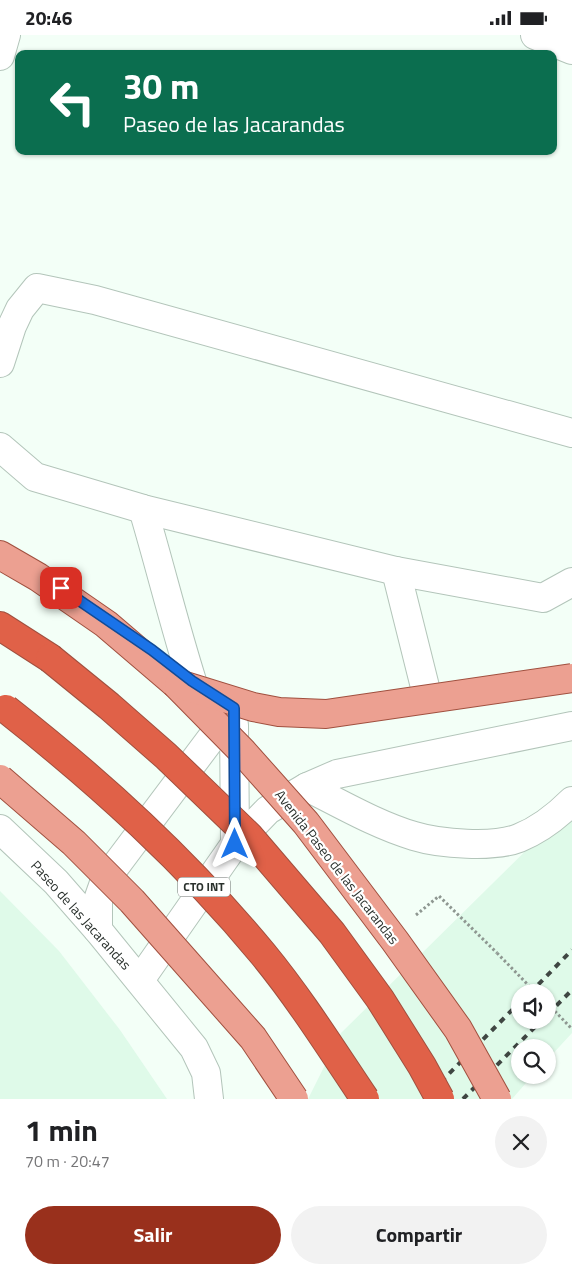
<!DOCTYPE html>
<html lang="es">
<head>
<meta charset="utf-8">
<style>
	body { margin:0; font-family:"Titillium Web",sans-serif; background:#f2f2f2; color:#202124; height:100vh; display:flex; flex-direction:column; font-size:19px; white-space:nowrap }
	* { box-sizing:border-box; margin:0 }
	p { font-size:16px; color:#757577 }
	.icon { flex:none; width:28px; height:28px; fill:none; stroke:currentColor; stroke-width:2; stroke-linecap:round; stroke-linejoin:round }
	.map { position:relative; height:1064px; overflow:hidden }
	.panel { display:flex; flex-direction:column; background:#fff; flex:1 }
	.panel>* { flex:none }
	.top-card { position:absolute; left:15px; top:15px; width:542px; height:105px; border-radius:10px; box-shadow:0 1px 4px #0004; background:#0b6e4f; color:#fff; overflow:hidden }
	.tools { position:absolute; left:511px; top:949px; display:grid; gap:10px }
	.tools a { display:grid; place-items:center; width:45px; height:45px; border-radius:50%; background:#fff; box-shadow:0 1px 4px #0004; font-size:25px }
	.pin { position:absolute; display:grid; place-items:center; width:42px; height:42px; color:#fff; margin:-21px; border-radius:10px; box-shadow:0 2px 8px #0006 }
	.me { position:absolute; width:55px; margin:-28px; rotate:0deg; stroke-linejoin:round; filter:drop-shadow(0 0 4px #0008) }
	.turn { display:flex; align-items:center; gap:18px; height:105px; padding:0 25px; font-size:22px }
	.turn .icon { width:65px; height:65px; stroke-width:2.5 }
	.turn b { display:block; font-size:35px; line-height:42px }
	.round { display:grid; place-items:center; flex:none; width:52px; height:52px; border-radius:26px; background:#f2f2f2 }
	.head { display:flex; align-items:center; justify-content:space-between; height:85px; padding:0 25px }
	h1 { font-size:30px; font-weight:700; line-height:38px }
	.cta { display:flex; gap:10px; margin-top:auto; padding:10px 25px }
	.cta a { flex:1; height:58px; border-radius:30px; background:#99301c; color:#fff; font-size:20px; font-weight:700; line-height:58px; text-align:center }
	.cta a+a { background:#f2f2f2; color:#202124 }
	.status { display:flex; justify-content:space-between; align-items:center; height:35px; padding:0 25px; background:#fff; direction:ltr }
	.status svg { height:14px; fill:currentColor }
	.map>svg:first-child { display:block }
	.built { fill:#dffae9; fill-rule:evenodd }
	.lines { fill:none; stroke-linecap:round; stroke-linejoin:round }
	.minor-casing { stroke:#b3c5ba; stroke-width:30 }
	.major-casing { stroke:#a0503f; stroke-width:30 }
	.highway-casing { stroke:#a0503f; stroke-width:30 }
	.path { stroke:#8e9791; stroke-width:3; stroke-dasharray:2.5 2.5; stroke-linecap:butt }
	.minor { stroke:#fff; stroke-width:28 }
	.major { stroke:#eca091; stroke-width:28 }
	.highway { stroke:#e06148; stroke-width:28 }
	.rail { stroke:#3f4642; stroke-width:4; stroke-dasharray:6 6; stroke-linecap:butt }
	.major-bridge-casing { stroke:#a0503f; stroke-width:30; stroke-linecap:butt }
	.highway-bridge-casing { stroke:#a0503f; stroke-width:30; stroke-linecap:butt }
	.path-bridge { stroke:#8e9791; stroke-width:3; stroke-dasharray:2.5 2.5; stroke-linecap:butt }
	.major-bridge { stroke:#eca091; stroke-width:28 }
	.highway-bridge { stroke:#e06148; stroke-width:28 }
	.route-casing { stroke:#114b97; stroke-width:12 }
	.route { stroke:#1a73e8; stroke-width:9 }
	.labels { text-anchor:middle; stroke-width:4.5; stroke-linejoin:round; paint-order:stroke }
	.shield { fill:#fff; stroke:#6a6f6c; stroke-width:1 }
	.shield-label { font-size:12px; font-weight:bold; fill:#2a312d }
	.street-label { font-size:14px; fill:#2a312d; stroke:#fff }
</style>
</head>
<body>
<div class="status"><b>20:46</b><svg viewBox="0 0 49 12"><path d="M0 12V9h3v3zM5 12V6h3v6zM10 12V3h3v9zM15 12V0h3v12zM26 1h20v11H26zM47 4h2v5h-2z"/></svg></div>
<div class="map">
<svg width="572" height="1064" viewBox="0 0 572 1064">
	<rect width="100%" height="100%" fill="#f3fff7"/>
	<g class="built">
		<path d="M572,770V998L548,1024V1012H520V1040H533L512,1064H308L341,998ZM520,958H548V985H520Z"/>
		<path d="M0,856L59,916L120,995L167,1064H0Z"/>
	</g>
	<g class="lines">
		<g class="minor-casing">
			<g id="minor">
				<path d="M535,0L572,15"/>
				<path d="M0,21L6,0"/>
				<path d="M0,328L12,291L20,274L37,253L95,265L572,398"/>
				<path d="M0,412L35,442L143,474L396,536L543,563L572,547"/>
				<path d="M143,474C160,531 174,589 192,646"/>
				<path d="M396,536L427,660"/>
				<path d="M234,690L235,805"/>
				<path d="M307,752C341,769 377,790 414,801C440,809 494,813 519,803C539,795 557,781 572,766"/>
				<path d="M0,794L56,847L98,895L194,1013L206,1038L209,1064"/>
				<path d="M98,895V865L105,845L234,673"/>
				<path d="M140,945L235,809L268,775L307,752L337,739L572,691"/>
			</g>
		</g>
		<g class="major-casing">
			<path id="major" d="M0,520L38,542L106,589L175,648"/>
		</g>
		<g class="highway-casing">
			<path id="highway" d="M0,591L50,623"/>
		</g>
		<path class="path" d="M416,880L439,861L497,918"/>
		<use href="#minor" class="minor"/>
		<use href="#major" class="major"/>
		<use href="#highway" class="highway"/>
		<g class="rail">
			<path d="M530,958L572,915"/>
			<path d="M548,979L572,955"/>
			<path d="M424,1064L520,967"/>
			<path d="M463,1064L542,985"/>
		</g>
		<g class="major-bridge-casing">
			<g id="major-bridge">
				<path d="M175,648L242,716L306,788L395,906L458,994L497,1064"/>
				<path d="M179,649L253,672L279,677L326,679L572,643"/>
				<path d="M0,744L74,808L132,866L253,1003L294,1064"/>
			</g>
		</g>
		<g class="highway-bridge-casing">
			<g id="highway-bridge">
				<path d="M50,623L109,671L166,721L249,801L332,898L380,964L422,1031L440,1064"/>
				<path d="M6,674C100,748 186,826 263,919C300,964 332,1015 365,1064"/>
			</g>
		</g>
		<g class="path-bridge">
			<path d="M497,918L536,958"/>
			<path d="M548,969L572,994"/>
		</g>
		<use href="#major-bridge" class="major-bridge"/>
		<use href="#highway-bridge" class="highway-bridge"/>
	</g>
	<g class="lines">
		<g class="route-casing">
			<path id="route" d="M61,553L152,615L192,646L234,673L235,809"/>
		</g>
		<use href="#route" class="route"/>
	</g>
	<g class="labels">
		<rect class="shield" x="178" y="842.5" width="52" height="19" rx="4"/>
		<g class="shield-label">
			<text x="204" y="856">CTO INT</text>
		</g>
		<g class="street-label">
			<text transform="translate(337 832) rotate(52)" y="5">Avenida Paseo de las Jacarandas</text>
			<text transform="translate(81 880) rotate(48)" y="5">Paseo de las Jacarandas</text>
		</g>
	</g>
</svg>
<div class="tools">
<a><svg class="icon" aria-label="sound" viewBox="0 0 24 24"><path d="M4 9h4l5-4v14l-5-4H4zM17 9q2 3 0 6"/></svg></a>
<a><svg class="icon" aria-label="search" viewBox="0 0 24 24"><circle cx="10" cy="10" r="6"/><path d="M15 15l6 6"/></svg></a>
</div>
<div class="pin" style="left:61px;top:553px;background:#d93025"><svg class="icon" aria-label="arrive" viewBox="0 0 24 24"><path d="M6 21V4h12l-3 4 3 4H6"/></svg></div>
<svg class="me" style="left:235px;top:809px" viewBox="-20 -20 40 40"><path d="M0-17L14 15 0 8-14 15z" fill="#1a73e8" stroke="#fff" stroke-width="4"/></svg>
<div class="top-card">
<div class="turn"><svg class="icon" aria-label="left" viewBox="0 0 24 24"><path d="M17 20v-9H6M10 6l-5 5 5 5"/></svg><div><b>30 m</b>Paseo de las Jacarandas</div></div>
</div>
</div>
<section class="panel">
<div class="head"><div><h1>1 min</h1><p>70 m · 20:47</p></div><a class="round"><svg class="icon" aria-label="close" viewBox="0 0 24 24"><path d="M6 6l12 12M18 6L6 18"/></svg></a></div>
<div class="cta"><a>Salir</a><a>Compartir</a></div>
</section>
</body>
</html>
